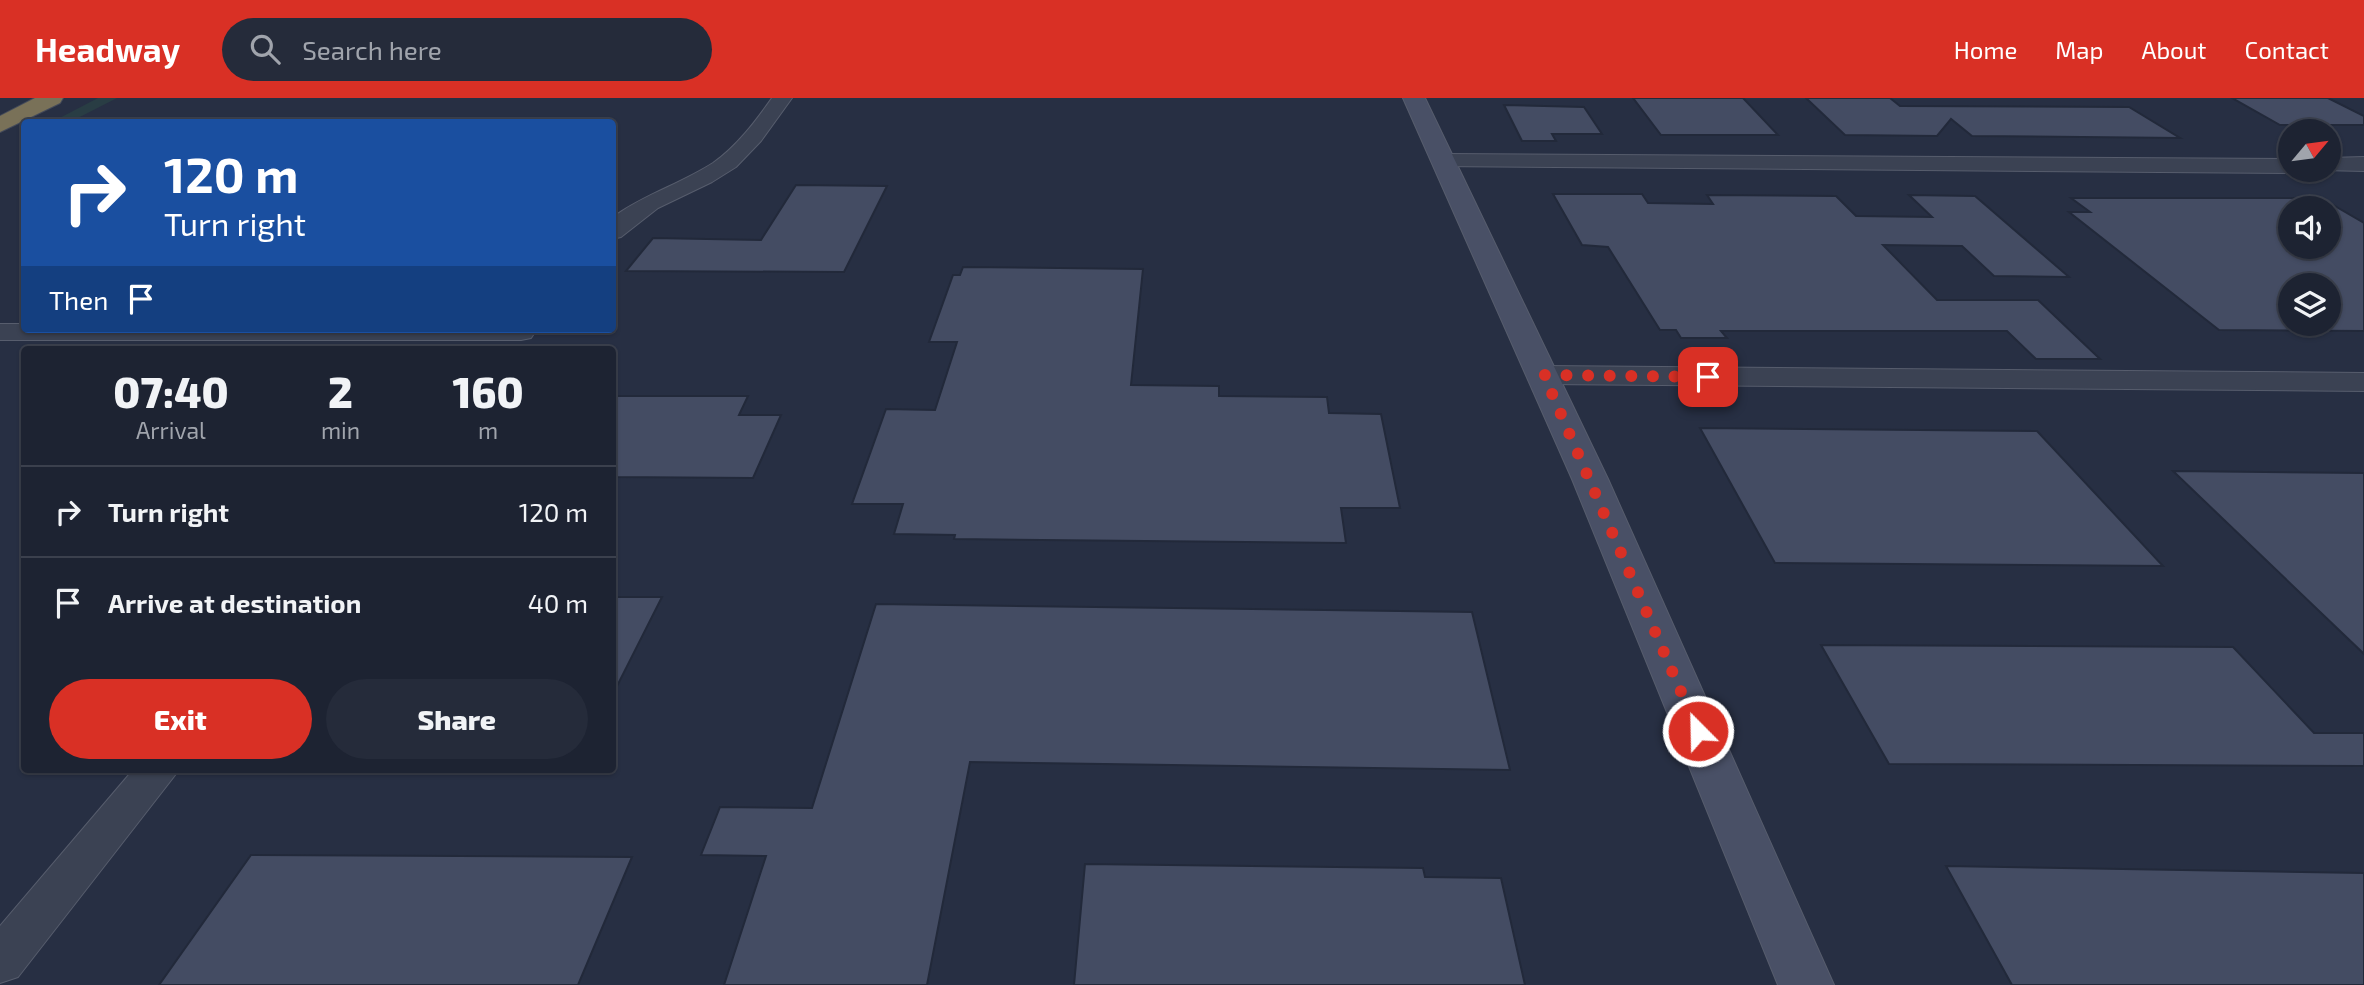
<!DOCTYPE html>
<html lang="en">
<head>
<meta charset="utf-8">
<style>
	body { margin:0; font-family:"Exo 2",sans-serif; background:#252b3a; color:#f1f3f6; height:100vh; display:flex; flex-direction:column; font-size:26px; white-space:nowrap }
	* { box-sizing:border-box; margin:0 }
	p { font-size:23px; color:#a0a4ac }
	.icon { flex:none; width:38px; height:38px; fill:none; stroke:currentColor; stroke-width:2; stroke-linecap:round; stroke-linejoin:round }
	.map { position:relative; flex:1; overflow:hidden }
	.sheet { position:absolute; left:21px; top:248px; width:595px; height:427px; display:flex; flex-direction:column; background:#1d2332; border-radius:7px; box-shadow:0 2px 5px #0004,0 0 0 2px #3b404d }
	.sheet>* { flex:none }
	.top-card { position:absolute; left:21px; top:21px; width:595px; height:214px; border-radius:7px; box-shadow:0 2px 5px #0004,0 0 0 2px #3b404d; background:#1a4fa0; color:#fff; overflow:hidden }
	.needle { width:46px; rotate:61deg }
	.fabs { position:absolute; left:2278px; top:21px; display:grid; gap:14px }
	.fabs a { display:grid; place-items:center; width:63px; height:63px; border-radius:50%; background:#1d2332; box-shadow:0 2px 5px #0004,0 0 0 2px #3b404d; font-size:35px }
	.pin { position:absolute; display:grid; place-items:center; width:60px; height:60px; color:#fff; margin:-30px; border-radius:14px; box-shadow:0 4px 10px #0006 }
	.me { position:absolute; width:77px; margin:-38px; rotate:337deg; stroke-linejoin:round; filter:drop-shadow(0 0 5px #0008) }
	.turn { display:flex; align-items:center; gap:24px; height:147px; padding:0 28px; font-size:32px }
	.turn .icon { width:91px; height:91px; stroke-width:2.5 }
	.turn b { display:block; font-size:49px; line-height:60px }
	.then { display:flex; align-items:center; height:66px; padding:0 28px; background:#0003; gap:14px; font-size:26px }
	.eta { display:flex; justify-content:space-evenly; align-items:center; height:119px; text-align:center }
	.eta b { font-size:42px; font-weight:800; line-height:49px }
	.button { display:flex; gap:14px; margin-top:auto; padding:14px 28px }
	.button a { flex:1; height:80px; border-radius:42px; background:#d93025; color:#fff; font-size:28px; font-weight:800; line-height:80px; text-align:center }
	.button a+a { background:#252b3a; color:#f1f3f6 }
	ul { padding:0; list-style:none }
	li { display:flex; align-items:center; gap:21px; height:91px; padding:0 28px; border-top:2px solid #3b404d }
	li div { flex:1 }
	li b { display:block; font-size:26px }
	li em { font-style:normal }
	header { display:flex; align-items:center; gap:42px; box-sizing:border-box; height:98px; padding:0 35px; background:#d93025; color:#fff }
	header strong { font-size:33px }
	nav { display:flex; gap:38px; margin-inline-start:auto; font-size:24px }
	.search { width:490px; height:63px; background:#252b3a; display:flex; align-items:center; gap:18px; box-sizing:border-box; padding:0 24px; border-radius:38px; color:#a0a4ac; font-size:26px }
	.map>svg:first-child { display:block }
	.green { fill:#293d44 }
	.building { fill:#444c63; stroke:#22293a; stroke-width:2; fill-rule:evenodd }
	.lines { fill:none; stroke-linecap:round; stroke-linejoin:round }
	.street-casing { stroke:#575d6d; stroke-width:2 }
	.secondary-casing { stroke:#575d6d; stroke-width:2 }
	.highway-casing { stroke:#434a5a; stroke-width:2 }
	.street { fill:#3b4253; fill-rule:evenodd }
	.secondary { fill:#495066; fill-rule:evenodd }
	.highway { fill:#797158; fill-rule:evenodd }
	.route { stroke:#d93025; stroke-width:12; stroke-dasharray:0 21.6 }
</style>
</head>
<body>
<header>
<strong>Headway</strong>
<div class="search"><svg class="icon" aria-label="search" viewBox="0 0 24 24"><circle cx="10" cy="10" r="6"/><path d="M15 15l6 6"/></svg>Search here</div>
<nav><a>Home</a><a>Map</a><a>About</a><a>Contact</a></nav>
</header>
<div class="map">
<svg width="2364" height="887" viewBox="0 0 2364 887">
	<rect width="100%" height="100%" fill="#272f43"/>
	<path class="green" d="M98,0H117L70,24H52Z"/>
	<g class="building">
		<path d="M1633,0H1743L1778,37H1661Z"/>
		<path d="M1806,0H1890L1900,8L2129,9L2180,40L1972,38L1951,21L1937,38L1845,37Z"/>
		<path d="M2232,0H2328L2364,18V27H2280Z"/>
		<path d="M1504,7L1584,9L1602,36H1552L1556,43H1522Z"/>
		<path d="M796,87L887,88L844,174L626,173L653,140L761,142Z"/>
		<path d="M1553,96H1642L1648,105L1713,106L1707,97L1836,98L1856,118L1932,119L1909,97L1975,98L2069,179L1994,178L1962,148L1883,147L1937,202H2038L2100,261H2036L2007,233H1721L1727,240H1681L1676,232H1660L1608,149L1582,147Z"/>
		<path d="M2071,100H2321L2364,125V233L2219,232L2069,114H2090ZM2291,110H2329V149H2291ZM2291,187H2329V226H2291Z"/>
		<path d="M963,169L1143,171L1131,287L1219,288V298L1327,299L1329,315L1381,316L1400,410H1341L1346,445L954,441L955,437L894,436L903,406H852L886,311L935,312L957,244H929L953,177H960Z"/>
		<path d="M612,298H748L739,317H781L753,380L612,379Z"/>
		<path d="M1700,330L2037,333L2163,468L1775,465Z"/>
		<path d="M2173,373L2364,375V556Z"/>
		<path d="M612,499H662L612,598Z"/>
		<path d="M876,506L1472,514L1510,672L970,664L927,887H724L766,758L701,757L720,709L812,710Z"/>
		<path d="M1821,547L2233,549L2314,635H2364V668L1889,666Z"/>
		<path d="M251,757L632,759L578,887H159Z"/>
		<path d="M1085,766L1423,770L1425,779L1501,780L1525,887H1074Z"/>
		<path d="M1946,768L2364,775V887H2012Z"/>
	</g>
	<g class="lines">
		<g class="street-casing">
			<g id="street">
				<path d="M772,0H792L761,43L736,69L712,84L658,110L621,139L612,141V120L616,117C646,96 682,85 713,65C737,48 755,24 772,0Z"/>
				<path d="M1445,56L2291,61V72H2299L2291,75L1437,68L1434,63L1437,58Z"/>
				<path d="M2364,59V73L2322,72H2329V60Z"/>
				<path d="M0,226H24V231H533L535,234L531,240L521,242H0Z"/>
				<path d="M1544,268L2364,275V293L1544,286L1534,283L1529,277L1534,271Z"/>
				<path d="M133,672H179L18,879L0,885V828Z"/>
			</g>
		</g>
		<g class="secondary-casing">
			<path id="secondary" d="M1403,0H1425L1608,381L1834,887H1778L1572,381Z"/>
		</g>
		<g class="highway-casing">
			<path id="highway" d="M35,0H63L60,5L0,34V18Z"/>
		</g>
		<use href="#street" class="street"/>
		<use href="#secondary" class="secondary"/>
		<use href="#highway" class="highway"/>
	</g>
	<g class="lines">
		<path class="route" d="M1698,633L1544,277L1708,279"/>
	</g>
</svg>
<div class="fabs">
<a><svg class="needle" viewBox="-14 -14 28 28"><path d="M0-13l5 13h-10z" fill="#e53935"/><path d="M0 13l5-13h-10z" fill="#a0a4ac"/></svg></a>
<a><svg class="icon" aria-label="sound" viewBox="0 0 24 24"><path d="M4 9h4l5-4v14l-5-4H4zM17 9q2 3 0 6"/></svg></a>
<a><svg class="icon" aria-label="layers" viewBox="0 0 24 24"><path d="M12 4l9 5-9 5-9-5zM3 14l9 5 9-5"/></svg></a>
</div>
<div class="pin" style="left:1708px;top:279px;background:#d93025"><svg class="icon" aria-label="arrive" viewBox="0 0 24 24"><path d="M6 21V4h12l-3 4 3 4H6"/></svg></div>
<svg class="me" style="left:1698px;top:633px" viewBox="-20 -20 40 40"><circle r="17" fill="#d93025" stroke="#fff" stroke-width="3"/><path d="M0-11L8 9 0 5-8 9z" fill="#fff"/></svg>
<div class="top-card">
<div class="turn"><svg class="icon" aria-label="right" viewBox="0 0 24 24"><path d="M7 20v-9h11M14 6l5 5-5 5"/></svg><div><b>120 m</b>Turn right</div></div>
<div class="then">Then<svg class="icon" aria-label="arrive" viewBox="0 0 24 24"><path d="M6 21V4h12l-3 4 3 4H6"/></svg></div>
</div>
<section class="sheet">
<div class="eta">
<div><b>07:40</b><p>Arrival</p></div>
<div><b>2</b><p>min</p></div>
<div><b>160</b><p>m</p></div>
</div>
<ul>
<li><svg class="icon" aria-label="right" viewBox="0 0 24 24"><path d="M7 20v-9h11M14 6l5 5-5 5"/></svg><div><b>Turn right</b></div><em>120 m</em></li>
<li><svg class="icon" aria-label="arrive" viewBox="0 0 24 24"><path d="M6 21V4h12l-3 4 3 4H6"/></svg><div><b>Arrive at destination</b></div><em>40 m</em></li>
</ul>
<div class="button"><a>Exit</a><a>Share</a></div>
</section>
</div>
</body>
</html>
